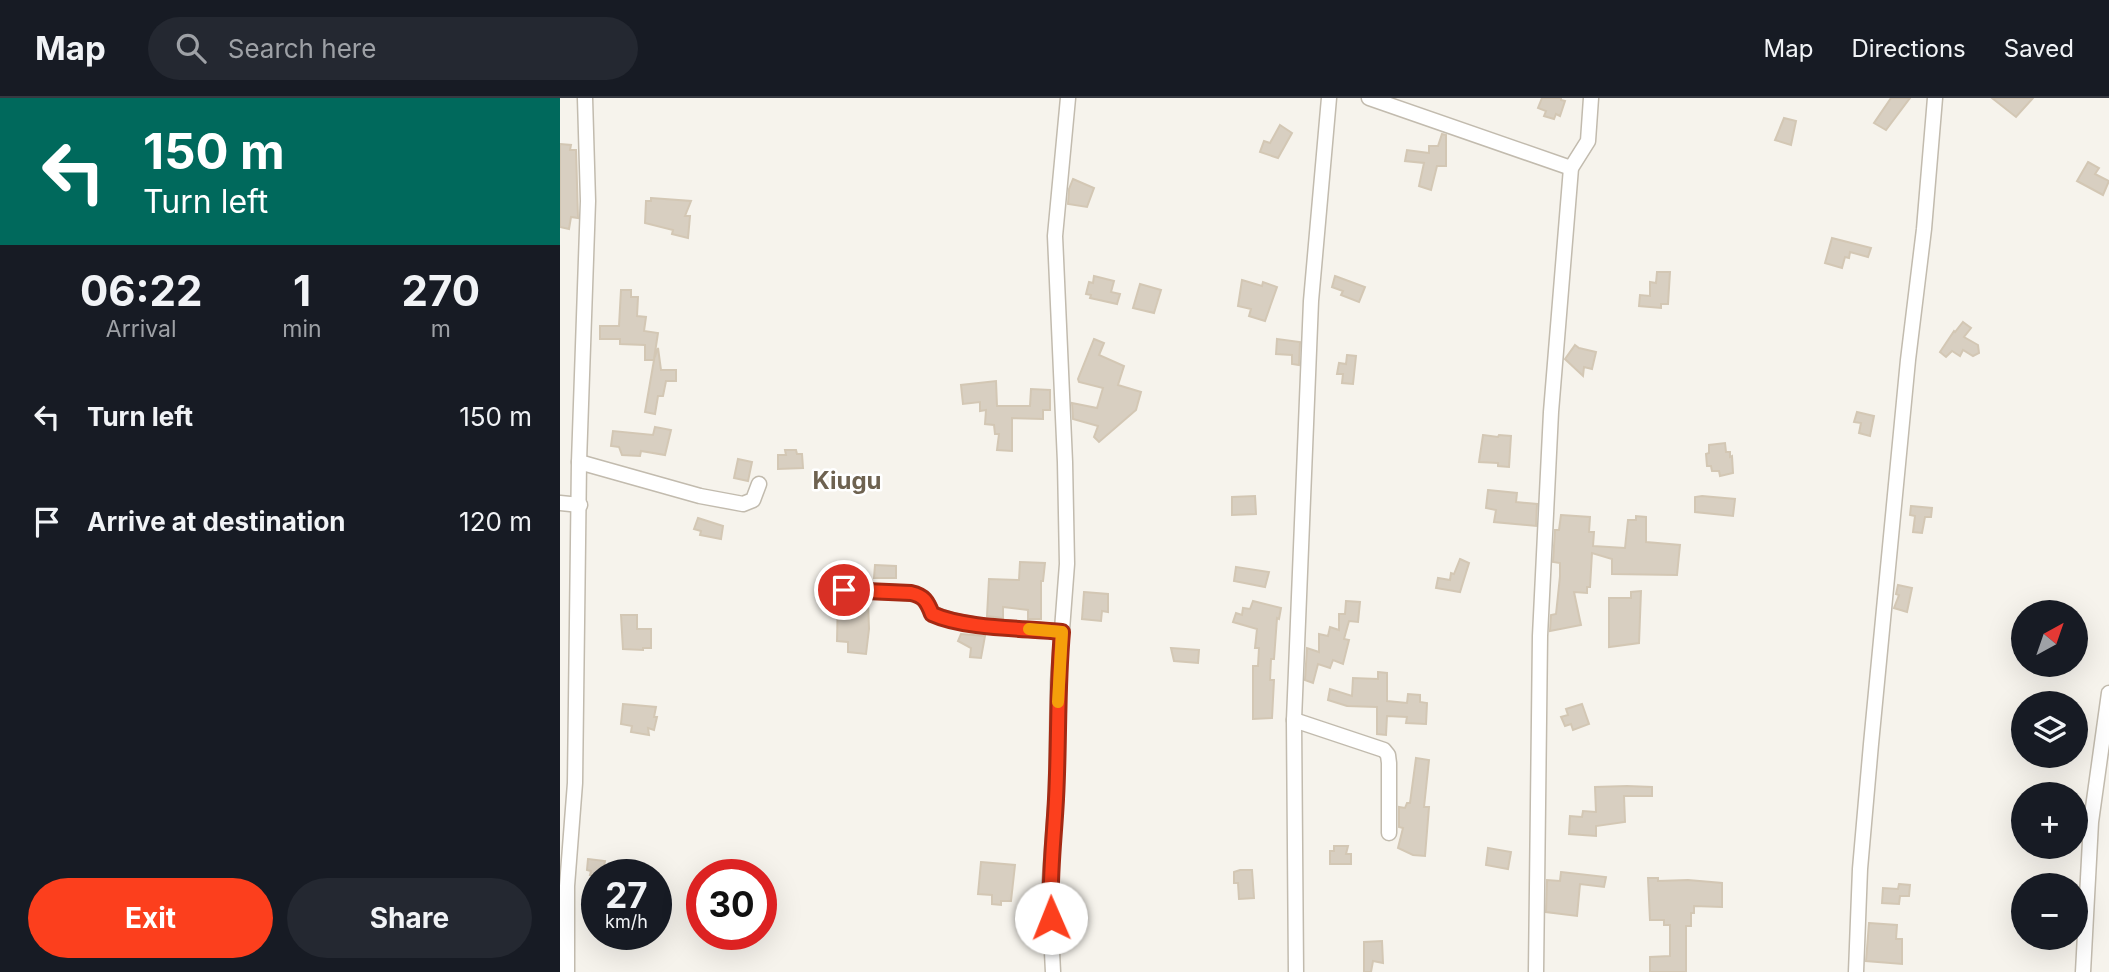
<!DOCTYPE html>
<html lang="en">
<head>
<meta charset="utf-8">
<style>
	body { margin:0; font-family:Inter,sans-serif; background:#242831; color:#f1f3f6; height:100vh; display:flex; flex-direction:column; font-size:26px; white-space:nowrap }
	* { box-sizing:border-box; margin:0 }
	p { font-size:23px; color:#9ea1a6 }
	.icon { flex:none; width:38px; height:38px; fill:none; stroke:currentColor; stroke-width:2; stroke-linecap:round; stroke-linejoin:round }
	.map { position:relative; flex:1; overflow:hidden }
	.drawer { display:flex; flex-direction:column; background:#171b24; width:560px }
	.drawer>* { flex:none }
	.hud { background:#00695c; color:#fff; overflow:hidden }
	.needle { width:46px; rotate:40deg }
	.buttons { position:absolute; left:1451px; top:502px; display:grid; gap:14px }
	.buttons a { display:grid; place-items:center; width:77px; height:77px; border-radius:50%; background:#171b24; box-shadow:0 7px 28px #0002; font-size:35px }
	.speed { position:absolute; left:21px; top:761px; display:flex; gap:14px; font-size:35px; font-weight:700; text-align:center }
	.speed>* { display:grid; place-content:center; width:91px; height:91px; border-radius:50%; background:#171b24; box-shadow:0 7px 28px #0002; line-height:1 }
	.speed small { font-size:18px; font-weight:400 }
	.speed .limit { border:10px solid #d22; background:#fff; color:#111 }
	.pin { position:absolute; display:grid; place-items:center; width:60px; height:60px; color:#fff; margin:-30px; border:4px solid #fff; border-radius:50%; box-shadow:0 2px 7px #0007 }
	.me { position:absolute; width:77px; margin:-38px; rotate:359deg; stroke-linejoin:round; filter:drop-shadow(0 0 5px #0008) }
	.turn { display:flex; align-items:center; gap:24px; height:147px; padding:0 28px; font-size:32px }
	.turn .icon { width:91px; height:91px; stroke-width:2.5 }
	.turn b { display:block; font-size:49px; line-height:60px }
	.eta { display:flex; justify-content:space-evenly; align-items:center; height:119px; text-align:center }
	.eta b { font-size:42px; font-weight:700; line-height:49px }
	.action { display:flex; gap:14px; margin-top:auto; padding:14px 28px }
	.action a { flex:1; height:80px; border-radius:42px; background:#fc3f1d; color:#fff; font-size:28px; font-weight:700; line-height:80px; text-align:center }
	.action a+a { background:#242831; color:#f1f3f6 }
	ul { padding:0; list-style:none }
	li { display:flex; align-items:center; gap:21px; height:105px; padding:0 28px }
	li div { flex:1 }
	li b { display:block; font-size:26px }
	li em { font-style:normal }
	header { display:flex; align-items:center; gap:42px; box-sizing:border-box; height:98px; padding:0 35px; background:#171b24; border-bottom:2px solid #363941 }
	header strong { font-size:33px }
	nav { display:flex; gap:38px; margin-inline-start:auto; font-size:24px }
	.search { width:490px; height:63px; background:#242831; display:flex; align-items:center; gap:18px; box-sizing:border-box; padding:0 24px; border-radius:38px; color:#9ea1a6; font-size:26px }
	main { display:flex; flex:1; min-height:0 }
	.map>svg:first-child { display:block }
	.building { fill:#d8cfc1; stroke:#d3c7b4; stroke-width:2 }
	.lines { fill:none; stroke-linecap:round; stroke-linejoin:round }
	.street-casing { stroke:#c2bbae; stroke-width:17 }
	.street { stroke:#fff; stroke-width:14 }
	.route-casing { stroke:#a42913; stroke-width:18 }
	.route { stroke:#fc3f1d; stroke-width:12 }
	.slow { stroke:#f59e0b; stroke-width:12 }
	.labels { text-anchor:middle; stroke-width:5; stroke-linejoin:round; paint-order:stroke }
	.quarter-label { font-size:24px; font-weight:bold; fill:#6e6250; stroke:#fff }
</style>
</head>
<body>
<header>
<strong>Map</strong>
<div class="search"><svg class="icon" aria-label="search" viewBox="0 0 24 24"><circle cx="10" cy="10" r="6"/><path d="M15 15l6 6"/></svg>Search here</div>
<nav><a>Map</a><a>Directions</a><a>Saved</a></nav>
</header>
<main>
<section class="drawer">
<div class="hud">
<div class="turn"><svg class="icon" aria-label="left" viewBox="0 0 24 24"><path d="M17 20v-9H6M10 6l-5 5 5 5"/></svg><div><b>150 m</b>Turn left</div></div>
</div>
<div class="eta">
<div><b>06:22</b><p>Arrival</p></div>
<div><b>1</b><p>min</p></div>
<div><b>270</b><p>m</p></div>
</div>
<ul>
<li><svg class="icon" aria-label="left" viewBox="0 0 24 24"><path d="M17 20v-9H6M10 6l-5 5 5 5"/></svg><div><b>Turn left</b></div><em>150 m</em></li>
<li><svg class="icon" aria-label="arrive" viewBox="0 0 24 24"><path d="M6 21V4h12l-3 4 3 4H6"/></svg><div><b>Arrive at destination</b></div><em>120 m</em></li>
</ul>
<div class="action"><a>Exit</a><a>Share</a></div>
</section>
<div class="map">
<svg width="1549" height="874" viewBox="0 0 1549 874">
	<rect width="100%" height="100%" fill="#f6f3ec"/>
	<g class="building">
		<path d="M982,0H1001V2L1005,3L1000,18L996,16L994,21L984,18L986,13L978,10Z"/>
		<path d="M1331,0H1350L1326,32L1314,25Z"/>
		<path d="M1432,0H1473L1456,19Z"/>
		<path d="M1224,20L1236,23L1231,47L1215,42Z"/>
		<path d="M720,27L732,35L718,60L700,54L704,43L710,45Z"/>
		<path d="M882,36L886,37V68H877L871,92L859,88L864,65L845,63L847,52L869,55V48H878Z"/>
		<path d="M0,46L11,47L10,52H16L18,120L11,119L9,131L0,129Z"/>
		<path d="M1528,64L1539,70L1535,76L1549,83L1543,97L1517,83Z"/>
		<path d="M513,81L534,90L527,109L508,106L509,91Z"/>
		<path d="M91,100L131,103L125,118H130L128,140L112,136L113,132L85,125L86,103H91Z"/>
		<path d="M1272,140L1311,150L1308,159L1290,154L1289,160L1285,159L1282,170L1265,165Z"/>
		<path d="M1097,174H1110L1108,206H1101V210L1079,208L1080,197L1090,198V184L1096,185Z"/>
		<path d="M534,178L554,183L551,194L560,196L557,206L530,200L531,197L526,196L529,184L533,185Z"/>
		<path d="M775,178L805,189L799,204L781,197L783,193L772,189Z"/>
		<path d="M682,182L702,188L703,184L717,189L705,223L689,218L691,211L678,208Z"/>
		<path d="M580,186L601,192L594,215L573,210Z"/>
		<path d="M61,192H71V199H78L77,218L86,219L84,233L98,235L94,261L98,250L101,272H116V283H106L103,298H98L95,316L85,314L94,262H85V247L60,246V241H40V228H59Z"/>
		<path d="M1403,224L1411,230L1404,239L1418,247L1419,255L1413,258L1403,252L1400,258L1392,253L1386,259L1380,254L1394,233L1395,234Z"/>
		<path d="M534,241L544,245L539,257L564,268L558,287L581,294L576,312L539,344L534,339L538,328L513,321L512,305L537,310L543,290L519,284L518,281Z"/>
		<path d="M717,241L740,244L739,267L732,266V257L716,256Z"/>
		<path d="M1015,247L1019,250L1036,254L1032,271L1024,269L1023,278L1005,261Z"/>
		<path d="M787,257L796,258L793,286L782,285L783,276H777L779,265L786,266Z"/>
		<path d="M436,283L437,308H470L471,291L490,292V312H483V321L452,320V353L437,352L439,336H435L434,327L425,326L426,312L420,313V304L403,306L401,287Z"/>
		<path d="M1297,314L1314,318L1310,338L1299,335L1301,325L1294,324Z"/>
		<path d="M95,329L111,332L105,357L81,353L80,358L62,357L59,349L51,348L53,333L93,337Z"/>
		<path d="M923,337L938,339L939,337L951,338L949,369L938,368V365L919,364Z"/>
		<path d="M1165,345L1166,354H1170V359L1172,358L1173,375L1160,378L1159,373H1152L1151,368H1147L1146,356L1149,355V347Z"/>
		<path d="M225,352H236L237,356H242L243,370L218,371V357H226Z"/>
		<path d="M178,361L192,364L188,383L174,380Z"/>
		<path d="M928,392L957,395L956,404L977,406L976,428L934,424L936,412L926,410Z"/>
		<path d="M695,398L696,416L672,417V399Z"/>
		<path d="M1142,398L1175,401L1173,418L1135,414V399Z"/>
		<path d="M1351,408L1372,410L1371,419H1365L1362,435L1353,434L1355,418L1350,417Z"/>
		<path d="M1001,417L1030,419L1029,434H1034L1033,448L1065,450L1068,422H1076V418L1086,419V444L1120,447L1117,477L1052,476V461L1032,455L1030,489H1027V495L1014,494L1021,527L990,533L991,517L996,516L1000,478V465L993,464L995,432H999Z"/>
		<path d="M138,420L163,428L161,441L140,437L141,433L134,431Z"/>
		<path d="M900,461L909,465L900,494L876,490L878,480L890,482L891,475L894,476Z"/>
		<path d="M460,464L485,465L483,483H481V521H468V512L443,509V520L427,518L429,481L459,482Z"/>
		<path d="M315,467L336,468V480H314Z"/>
		<path d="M676,469L709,474L705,489L674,483Z"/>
		<path d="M1338,487L1352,490L1347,514L1334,510L1339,497L1336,496Z"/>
		<path d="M1081,493L1079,545L1049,549V500H1071V494Z"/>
		<path d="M524,494L548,496V514L542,513L541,523L522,521Z"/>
		<path d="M278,499L308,503L309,531L306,556L288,554V544L277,543Z"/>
		<path d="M693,503L721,510L719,521L717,520L714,561H711L710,582H714L712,620L693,621V568H698L699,550H695L697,531L673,524L676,515L682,517L683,510L690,511Z"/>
		<path d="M786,503L800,504L798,524L789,523L784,541L789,542L783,566L773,562L770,570L758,566L753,585L745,582L747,550L759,554V536L768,538L770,529L779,532V516H785Z"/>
		<path d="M61,517H77V531H91V550H83V552L63,551Z"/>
		<path d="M401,536L425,538L421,560L410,559L411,550L398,543Z"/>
		<path d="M611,550L639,552L638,565L614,563Z"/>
		<path d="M818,574L827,575V603L847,605L848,596L860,597V604L867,605L866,626L846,625L847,619L827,618L826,637L817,636V609L787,608L768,602L770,591L792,598L793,580L818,581Z"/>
		<path d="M63,606L96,609L94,619H97L94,632L88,630L89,637L71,634L72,628L61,626Z"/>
		<path d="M1022,606L1029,626L1013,632L1011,626L1005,628L1001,619L1008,617L1006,611Z"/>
		<path d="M856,660L869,662L864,709H869L865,758L853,757L838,750L843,730L839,729V709L845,710L847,705H850Z"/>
		<path d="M1067,688L1092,689V698H1064L1065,724L1036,728V738L1009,736L1010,718L1022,719L1023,713L1036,714L1035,689Z"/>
		<path d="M774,748H788L786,756H791V766H770V753H774Z"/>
		<path d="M928,750L951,754L948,771L926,767Z"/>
		<path d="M28,761L45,763L44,768L67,771V777H30L31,773L27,772Z"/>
		<path d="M421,764L455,767L451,803H441V807L432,806V797L418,796Z"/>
		<path d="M680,772H692L694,800L679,801L678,785H674V774Z"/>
		<path d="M1001,774L1046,779L1044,789L1020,786L1017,818L986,814L987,782L1000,783Z"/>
		<path d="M1088,780H1098V783L1128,782L1162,785V809L1134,808V815H1131V828H1126V874H1090V859L1110,858V827H1104V822H1090Z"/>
		<path d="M1339,786L1350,787L1349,798H1340L1339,806L1322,805L1323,790L1338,791Z"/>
		<path d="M1309,825L1337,827L1336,841H1342V866L1306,863Z"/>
		<path d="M822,843L823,865L813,863L811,874H804V844Z"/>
	</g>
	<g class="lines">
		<g class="street-casing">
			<g id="street">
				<path d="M809,0L1011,70"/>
				<path d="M19,364L140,398L183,406L193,402L199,386"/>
				<path d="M0,405L20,407"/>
				<path d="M284,492L351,495C364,498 367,503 372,515C403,531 466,530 502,534"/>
				<path d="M734,622L824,652L828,657L829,665V735"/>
				<path d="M7,874V788L15,685L19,364L28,103L25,0"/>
				<path d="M493,874L489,793L496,700L498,584L507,466L505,364L495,138L508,0"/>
				<path d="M736,874L734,622L751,203L769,0"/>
				<path d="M976,874L980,538L991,314L1011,70L1028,43L1031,0"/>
				<path d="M1296,874L1300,771L1311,646L1348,262L1364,131L1375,0"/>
				<path d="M1523,874L1531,724L1549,595"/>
			</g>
		</g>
		<use href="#street" class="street"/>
	</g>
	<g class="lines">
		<g class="route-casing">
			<path id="route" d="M284,492L351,495C364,498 367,503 372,516C405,531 465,530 502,534C497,590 499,645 496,701C494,741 489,780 491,820"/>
		</g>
		<use href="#route" class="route"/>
		<path class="slow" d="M469,531L502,534L498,604"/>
	</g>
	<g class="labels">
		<g class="quarter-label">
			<text x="287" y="391">Kiugu</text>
		</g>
	</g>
</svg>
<div class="buttons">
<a><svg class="needle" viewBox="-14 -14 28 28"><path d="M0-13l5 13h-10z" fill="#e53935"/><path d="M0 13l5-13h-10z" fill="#9ea1a6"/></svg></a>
<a><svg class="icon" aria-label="layers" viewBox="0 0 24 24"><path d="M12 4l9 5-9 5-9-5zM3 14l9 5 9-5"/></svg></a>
<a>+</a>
<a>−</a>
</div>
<div class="speed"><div>27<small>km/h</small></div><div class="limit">30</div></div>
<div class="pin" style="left:284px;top:492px;background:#d93025"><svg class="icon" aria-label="arrive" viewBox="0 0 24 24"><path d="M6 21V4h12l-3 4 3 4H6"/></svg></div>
<svg class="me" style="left:491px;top:820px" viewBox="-20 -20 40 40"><circle r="19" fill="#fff"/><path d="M0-13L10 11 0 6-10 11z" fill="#fc3f1d"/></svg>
</div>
</main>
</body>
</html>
